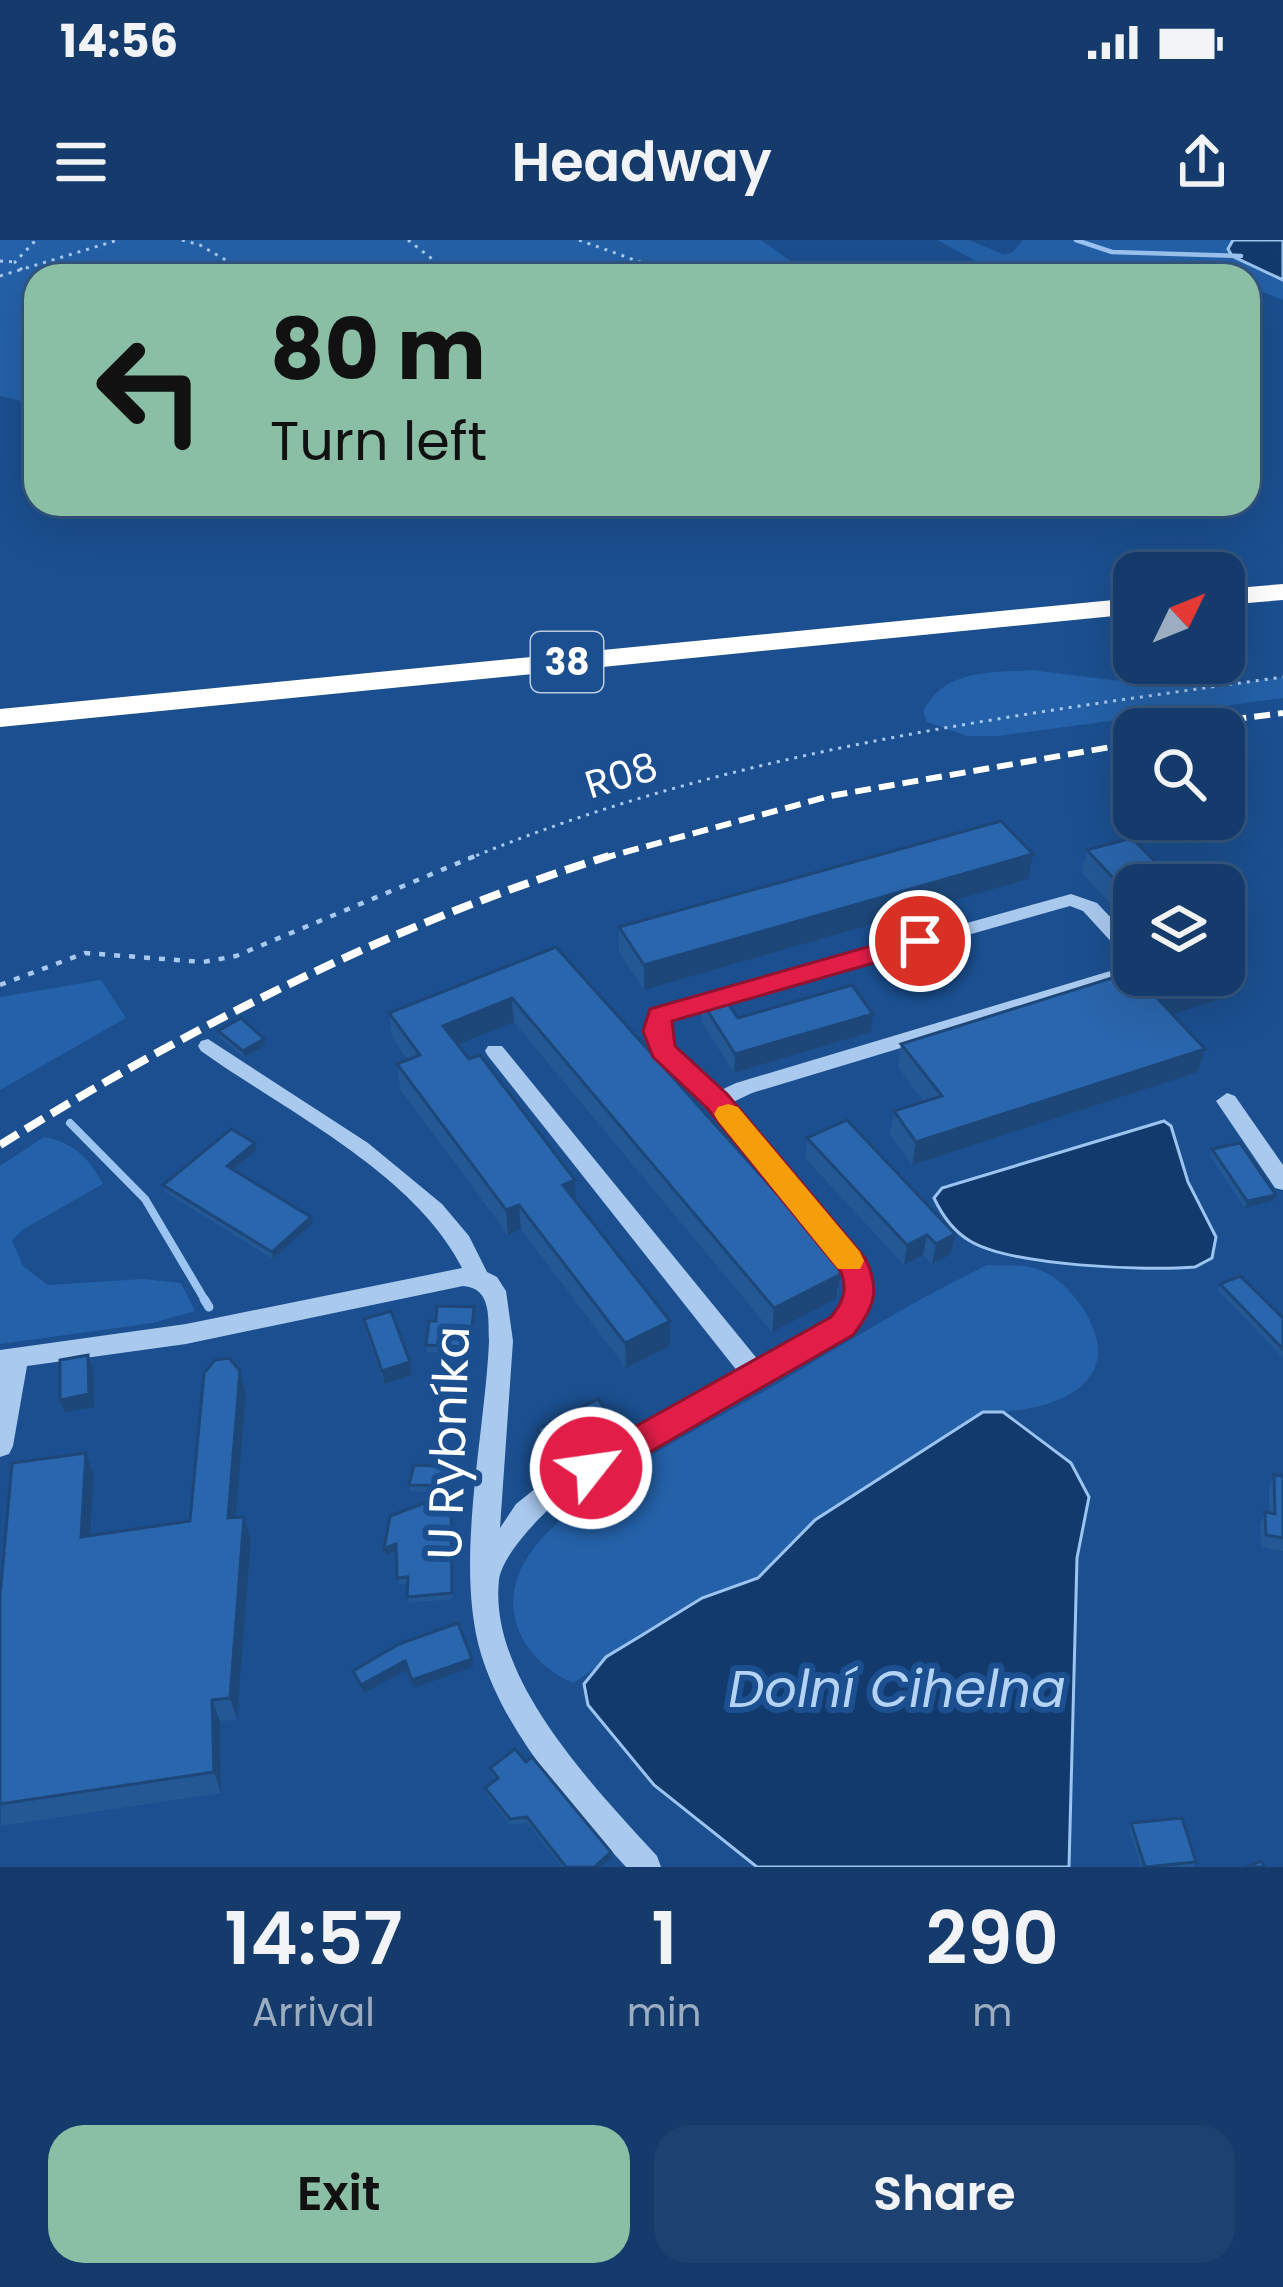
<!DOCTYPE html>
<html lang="en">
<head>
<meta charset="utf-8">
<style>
	body { margin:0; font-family:Poppins,sans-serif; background:#1d4271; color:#f1f3f6; height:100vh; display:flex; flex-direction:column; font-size:45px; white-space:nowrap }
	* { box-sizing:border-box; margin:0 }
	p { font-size:39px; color:#9dadc1 }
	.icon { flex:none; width:66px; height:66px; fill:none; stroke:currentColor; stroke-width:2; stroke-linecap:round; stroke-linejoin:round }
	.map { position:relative; height:1627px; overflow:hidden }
	.side { display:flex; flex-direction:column; background:#143b6b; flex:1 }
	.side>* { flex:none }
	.banner { position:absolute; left:24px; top:24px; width:1236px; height:252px; border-radius:36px; box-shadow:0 12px 48px #0002,0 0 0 3px #33557e; background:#8abfa5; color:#111; overflow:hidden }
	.needle { width:78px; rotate:47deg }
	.buttons { position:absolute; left:1113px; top:312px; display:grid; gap:24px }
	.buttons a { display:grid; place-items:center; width:132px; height:132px; border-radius:24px; background:#143b6b; box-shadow:0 12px 48px #0002,0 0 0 3px #33557e; font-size:60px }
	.pin { position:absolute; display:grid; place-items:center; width:102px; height:102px; color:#fff; margin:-51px; border:6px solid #fff; border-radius:50%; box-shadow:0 3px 12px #0007 }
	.me { position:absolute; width:132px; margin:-66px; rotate:60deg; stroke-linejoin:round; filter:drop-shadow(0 0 9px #0008) }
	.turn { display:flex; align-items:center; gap:42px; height:252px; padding:0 48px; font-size:54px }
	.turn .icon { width:156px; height:156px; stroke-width:2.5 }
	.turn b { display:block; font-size:84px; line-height:102px }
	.eta { display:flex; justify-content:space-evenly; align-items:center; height:204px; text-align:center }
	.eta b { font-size:72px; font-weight:600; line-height:84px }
	.button { display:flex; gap:24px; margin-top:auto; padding:24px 48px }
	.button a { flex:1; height:138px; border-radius:36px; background:#8abfa5; color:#111; font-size:48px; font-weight:600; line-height:138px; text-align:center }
	.button a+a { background:#1d4271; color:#f1f3f6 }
	.status { display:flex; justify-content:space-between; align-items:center; height:84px; padding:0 60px; background:#143b6b; direction:ltr }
	.status svg { height:33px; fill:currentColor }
	header { display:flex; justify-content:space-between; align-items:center; height:156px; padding:0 48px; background:#143b6b; font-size:54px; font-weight:600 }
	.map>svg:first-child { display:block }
	.green { fill:#2461a8 }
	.water { fill:#123a6d; stroke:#9cc4f0; stroke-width:3 }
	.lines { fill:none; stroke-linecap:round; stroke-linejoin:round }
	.stream-far2 { stroke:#9cc4f0; stroke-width:4.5 }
	.stream-far1 { stroke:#9cc4f0; stroke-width:8 }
	.stream { stroke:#9cc4f0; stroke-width:9 }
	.path-far1 { stroke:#a9c9ee; stroke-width:3; stroke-dasharray:3 6; stroke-linecap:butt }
	.path { stroke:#a9c9ee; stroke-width:4.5; stroke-dasharray:6 9; stroke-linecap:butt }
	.minor { fill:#a9c9ee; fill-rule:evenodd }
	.highway { fill:#fff; fill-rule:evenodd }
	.rail-far1 { stroke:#fff; stroke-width:6; stroke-dasharray:16 8; stroke-linecap:butt }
	.rail { stroke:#fff; stroke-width:8; stroke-dasharray:21 9; stroke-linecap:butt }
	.wall { fill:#245895 }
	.shaded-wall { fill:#1d4779 }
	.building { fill:#2a66ad; stroke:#1d4779; stroke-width:3 }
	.route { fill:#e11d48; stroke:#92132f; stroke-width:3 }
	.slow { fill:#f59e0b }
	.labels { text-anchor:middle; stroke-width:12; stroke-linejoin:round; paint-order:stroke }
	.shield { fill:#1b4f8f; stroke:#bbcadd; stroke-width:3 }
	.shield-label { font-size:36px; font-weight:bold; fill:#fff }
	.street-label { font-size:39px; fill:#fff; stroke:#1b4f8f }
	.near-street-label { font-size:48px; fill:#fff; stroke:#1b4f8f }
	.near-water-label { font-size:51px; font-style:italic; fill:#b5d3f5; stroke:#1b4f8f }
</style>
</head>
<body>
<div class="status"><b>14:56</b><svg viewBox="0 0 49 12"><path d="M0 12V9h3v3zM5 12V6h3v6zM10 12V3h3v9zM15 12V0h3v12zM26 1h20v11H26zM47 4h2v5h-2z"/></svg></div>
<header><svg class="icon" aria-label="menu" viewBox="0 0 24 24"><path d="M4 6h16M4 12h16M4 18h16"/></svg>Headway<svg class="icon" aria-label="share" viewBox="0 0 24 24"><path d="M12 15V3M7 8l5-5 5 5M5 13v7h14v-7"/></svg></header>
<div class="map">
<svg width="1283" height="1627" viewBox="0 0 1283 1627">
	<rect width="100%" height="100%" fill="#1b4f8f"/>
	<g class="green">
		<path d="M0,0H761L799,27L779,36H36V197L21,161L0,156Z"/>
		<path d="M937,0H969L1003,14L1012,13L1023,0H1233L1232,16L1283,40V60L1248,46V36L1125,29L1014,36L993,30Z"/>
		<path d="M1032,430C1125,442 1189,452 1283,437V458L998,496H967L927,482L923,472C943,429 990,433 1032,430Z"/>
		<path d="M101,740L126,778L0,850V757Z"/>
		<path d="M44,897C73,902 89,918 103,944L22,990L12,1001L23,1026L48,1045L143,1039L181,1043L195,1071L153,1083L0,1104V926Z"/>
		<path d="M987,1025C1001,1026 1020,1024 1034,1028C1056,1034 1072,1052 1084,1070C1132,1148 1046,1174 983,1172L815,1280L758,1338L702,1358L573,1443C526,1422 497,1375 523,1325C557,1259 700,1189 765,1151C838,1108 910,1062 987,1025Z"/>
	</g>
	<g class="water">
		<path d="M1233,0H1283V40L1232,16L1228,9Z"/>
		<path d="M1164,881L1171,886L1188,942L1216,997L1212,1018L1195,1027C1145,1031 1012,1026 970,1001C953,991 942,975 934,958L942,948Z"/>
		<path d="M983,1172H1003L1071,1223L1089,1257L1077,1318L1069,1627H757L654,1545L588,1465L584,1444L606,1417L639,1397L702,1358L758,1338L815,1280Z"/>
	</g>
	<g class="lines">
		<path class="stream-far2" d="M1076,0L1112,12L1241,16"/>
		<path class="stream-far1" d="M70,883L145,959L206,1062"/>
		<path class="stream" d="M204,1059L209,1067"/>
		<g class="path-far1">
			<path d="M182,0L200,5L253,36"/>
			<path d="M408,0L454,36"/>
			<path d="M579,0L679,36"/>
			<path d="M0,21L15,22"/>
			<path d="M22,30L15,22L36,0"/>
			<path d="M0,36L118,0"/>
			<path d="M468,619C729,511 1005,476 1283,437"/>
		</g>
		<path class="path" d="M0,745L85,713L203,722L236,716L475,616"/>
		<g class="minor">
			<path d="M1071,654L1097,663L1134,702V721L1127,719L1083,671L1070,666L669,780L676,811L719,851L736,843L1127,726L1134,724V735H1142L752,853L731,863L862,1020C880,1062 854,1091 819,1113L559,1260C540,1276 502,1315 499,1340C488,1439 596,1549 657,1616L661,1627H626C570,1565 506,1495 481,1414C454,1323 485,1196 489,1101C488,1078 492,1048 463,1046L186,1104L27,1126L13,1206L9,1214L0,1217V1110L186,1084L462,1028C414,933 285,871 201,811L198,806L201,801L208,799L368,903L442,964L469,996L487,1032L497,1037L506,1051L513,1101L500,1288L516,1264L541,1244L738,1132L488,816L485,811L488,806H502L759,1121C800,1101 853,1084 843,1029L709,866L677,840L660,820L648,790L652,771Z"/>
			<path d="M1227,853L1235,856L1283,925V950L1275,948L1216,861Z"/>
		</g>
		<g class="highway">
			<path d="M1283,344V360L1224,365V349Z"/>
			<path d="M1134,358V374L0,487V469Z"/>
		</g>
		<g class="rail-far1">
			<path d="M1159,489L1283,473"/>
			<path d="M600,619L830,556L1134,503"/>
		</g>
		<path class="rail" d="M0,905C194,785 391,684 609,616"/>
	</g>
	<g class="wall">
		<path d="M1087,610L1134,645V689L1082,633Z"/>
		<path d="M1028,639L644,750L619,712V687Z"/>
		<path d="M556,707L839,1050L836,1059L772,1092L514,782L458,805L575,940L576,962L670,1106L626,1128L521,989L508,995L400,849L397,824L408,820L392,797L389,773Z"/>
		<path d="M1239,738L1223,743L1218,760L1172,774L1205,809L1198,832L912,925L890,895L894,871L924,862L898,827L901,804Z"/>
		<path d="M702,762L738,778L871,792L734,833L701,781Z"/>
		<path d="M218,791L265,806L244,817L219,797Z"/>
		<path d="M807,898L955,994L951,1014L932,1024L923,1015L904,1025L805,918Z"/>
		<path d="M1212,909L1273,961L1245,968L1210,916Z"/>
		<path d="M256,910L233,930L311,977L313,983L273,1019L165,952L163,945Z"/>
		<path d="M1220,1044L1283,1078V1118L1218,1050Z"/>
		<path d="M474,1067L470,1113L427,1112L426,1105L436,1081Z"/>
		<path d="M364,1079L412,1135L384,1144L366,1092Z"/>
		<path d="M240,1131L246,1154L236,1278L244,1277L251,1300L237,1480L220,1481L221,1553L1,1586L0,1356L86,1213L94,1236L91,1296L190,1281Z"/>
		<path d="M618,1186L619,1193L557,1224L537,1195V1189Z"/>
		<path d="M457,1233L454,1253L410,1251L409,1245Z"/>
		<path d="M1274,1235L1283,1236V1311L1261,1307L1260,1284L1265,1272L1269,1273V1247Z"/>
		<path d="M451,1259L453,1359L408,1363V1343L399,1344L397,1311L386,1315L384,1309Z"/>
		<path d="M490,1528L612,1618L600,1627H562L527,1583L510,1585L486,1554L485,1548L495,1540L491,1534Z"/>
		<path d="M1131,1583L1196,1622L1193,1627H1141L1129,1589Z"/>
	</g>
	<g class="shaded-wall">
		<path d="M1033,614L1028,639L644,750V725Z"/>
		<path d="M1246,715L1239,738L1223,743L1218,760L1151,781L1157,758L1224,735V721Z"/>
		<path d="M512,758L514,782L445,810L443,786Z"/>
		<path d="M873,774L871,792L734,833L735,814Z"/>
		<path d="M264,799L265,806L244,817L243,811Z"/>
		<path d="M1205,809L1198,832L912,925L916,902Z"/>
		<path d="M255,903L256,910L229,933L227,926Z"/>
		<path d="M575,940L576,965L563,945Z"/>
		<path d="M1276,955L1273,961L1245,968L1247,961Z"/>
		<path d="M519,965L521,989L508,995L506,970Z"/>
		<path d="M311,977L313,983L273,1019L272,1012Z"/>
		<path d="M955,994L951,1014L932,1024L936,1004Z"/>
		<path d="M927,995L923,1015L904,1025L907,1005Z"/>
		<path d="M842,1026L836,1059L772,1092L774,1068Z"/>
		<path d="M670,1081V1106L626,1128L625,1103Z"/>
		<path d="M88,1115L93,1128L94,1167L65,1172L60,1160Z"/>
		<path d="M410,1122L412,1135L384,1144L382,1131Z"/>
		<path d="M240,1131L246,1154L234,1301L228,1278Z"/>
		<path d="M618,1186L619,1193L557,1224V1218Z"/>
		<path d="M86,1213L94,1236L89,1320L81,1297Z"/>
		<path d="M244,1277L251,1300L237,1480L230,1458Z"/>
		<path d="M396,1304L397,1310L386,1315L384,1309Z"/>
		<path d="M472,1419L473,1427L413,1448L412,1440Z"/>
		<path d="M405,1421L407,1430L363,1453L361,1445Z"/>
		<path d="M212,1460L220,1481L221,1553L214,1532Z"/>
		<path d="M611,1612L612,1618L600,1627H594Z"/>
	</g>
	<g class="building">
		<path d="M1001,581L1033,614L644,725L619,687Z"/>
		<path d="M1132,598L1178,645H1134V660L1087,610Z"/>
		<path d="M1224,692L1246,715L1224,721Z"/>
		<path d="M556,707L842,1026L839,1035L774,1068L512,758L443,786L469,819L480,815L575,940L563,945L670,1081L625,1103L519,965L506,970L397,824L420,815L389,773Z"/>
		<path d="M1134,731V735H1223L1225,737L1157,758L1205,809L916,902L894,871L942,856L901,804Z"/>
		<path d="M852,745L873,774L735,814L702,762L723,756L738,778Z"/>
		<path d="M241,778L264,799L243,811L218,791Z"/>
		<path d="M847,880L955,994L936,1004L927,995L907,1005L807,898Z"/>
		<path d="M231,889L255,903L227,926L311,977L272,1012L163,945Z"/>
		<path d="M1240,903L1276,955L1247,961L1212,909Z"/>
		<path d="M1240,1036L1283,1078V1109L1220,1044Z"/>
		<path d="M437,1066L474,1067L470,1107L426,1105L429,1081H436Z"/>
		<path d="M391,1071L410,1122L382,1131L364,1079Z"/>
		<path d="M88,1115L89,1154L60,1160V1120Z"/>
		<path d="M229,1118L240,1131L228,1278L244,1277L230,1458L212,1460L214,1532L0,1564V1356L12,1223L86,1213L81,1297L190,1281L204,1133L215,1120Z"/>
		<path d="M598,1159L618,1186L557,1218L537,1189Z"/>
		<path d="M414,1225L456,1227L453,1246L409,1245Z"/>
		<path d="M1274,1235L1283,1236V1298L1266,1295L1265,1272L1275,1274Z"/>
		<path d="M451,1253L452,1353L407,1357L408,1337L397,1338L396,1304L384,1309L390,1276Z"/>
		<path d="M458,1383L472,1419L412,1440L405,1421L361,1445L353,1431L399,1404Z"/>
		<path d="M515,1509L526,1522L532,1517L611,1612L594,1627H566L527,1577L510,1579L485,1548L498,1538L490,1528Z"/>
		<path d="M1182,1578L1196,1622L1145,1627L1131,1583Z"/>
		<path d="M1261,1621L1265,1627H1247Z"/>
	</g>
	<path class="route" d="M920,692L929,695L933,701L929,707L672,781L675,806L727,854L865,1018C881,1050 874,1068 853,1095L603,1239L591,1243L579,1239L574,1228L579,1218L831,1077C843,1062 848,1051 841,1032L707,868L653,817L643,791L650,769Z"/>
	<path class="slow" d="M728,864L738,867L860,1012L864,1021L860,1029H838L718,881L714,874L718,867Z"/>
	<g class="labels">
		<rect class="shield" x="531" y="392" width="72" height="60" rx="9"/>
		<g class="shield-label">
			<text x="567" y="435">38</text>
		</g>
		<g class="street-label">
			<text transform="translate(621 535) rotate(-17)" y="14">R08</text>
		</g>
		<g class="near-street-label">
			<text transform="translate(448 1203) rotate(-88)" y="17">U Rybníka</text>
		</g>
		<g class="near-water-label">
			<text x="897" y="1467">Dolní Cihelna</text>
		</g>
	</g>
</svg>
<div class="buttons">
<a><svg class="needle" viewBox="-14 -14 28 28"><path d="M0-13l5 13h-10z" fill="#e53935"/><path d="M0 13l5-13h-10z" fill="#9dadc1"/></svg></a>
<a><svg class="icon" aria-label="search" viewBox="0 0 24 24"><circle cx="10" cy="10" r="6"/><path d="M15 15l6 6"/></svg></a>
<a><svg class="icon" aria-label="layers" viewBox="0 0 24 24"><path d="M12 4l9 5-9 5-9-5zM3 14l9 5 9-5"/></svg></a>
</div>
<div class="pin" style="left:920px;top:701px;background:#d93025"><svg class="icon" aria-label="arrive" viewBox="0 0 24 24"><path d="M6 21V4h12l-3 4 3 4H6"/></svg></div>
<svg class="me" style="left:591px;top:1228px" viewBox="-20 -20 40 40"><circle r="17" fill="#e11d48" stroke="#fff" stroke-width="3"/><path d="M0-11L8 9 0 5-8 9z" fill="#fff"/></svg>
<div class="banner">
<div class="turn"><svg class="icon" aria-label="left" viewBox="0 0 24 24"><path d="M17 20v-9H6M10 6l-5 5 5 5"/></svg><div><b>80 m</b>Turn left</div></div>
</div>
</div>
<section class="side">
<div class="eta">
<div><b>14:57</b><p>Arrival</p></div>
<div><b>1</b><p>min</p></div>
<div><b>290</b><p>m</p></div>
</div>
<div class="button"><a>Exit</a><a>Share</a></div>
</section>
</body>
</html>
